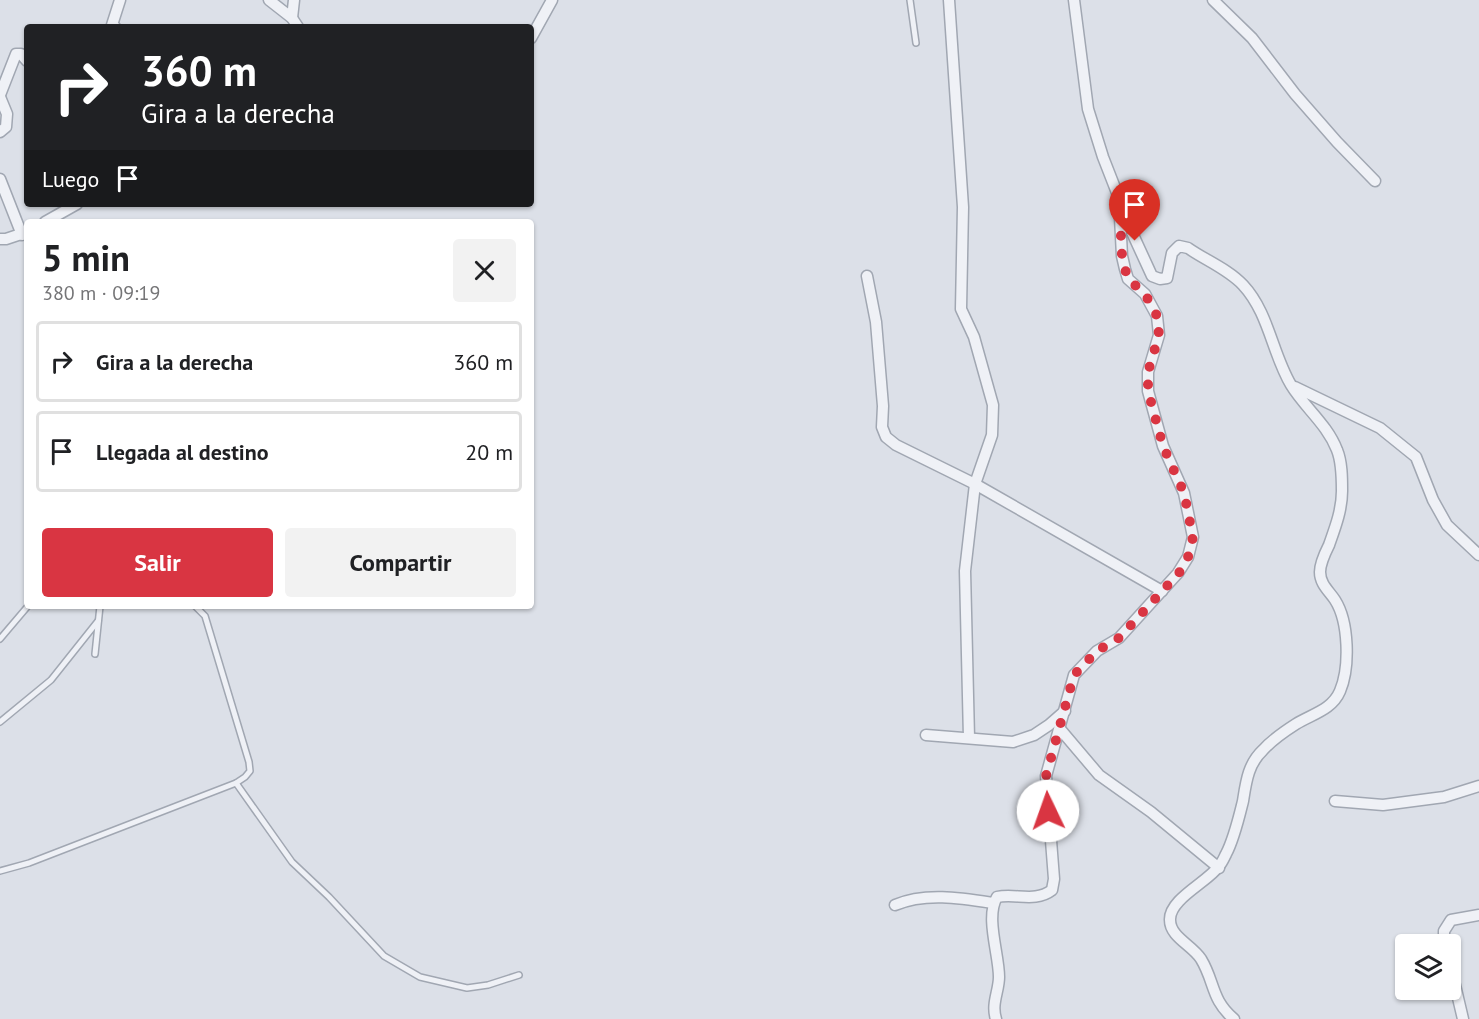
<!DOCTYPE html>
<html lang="es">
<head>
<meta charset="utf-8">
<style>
	body { margin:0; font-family:"PT Sans",sans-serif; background:#f2f2f2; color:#202124; height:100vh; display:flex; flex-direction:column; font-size:22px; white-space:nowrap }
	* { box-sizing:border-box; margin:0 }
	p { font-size:20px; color:#757577 }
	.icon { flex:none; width:33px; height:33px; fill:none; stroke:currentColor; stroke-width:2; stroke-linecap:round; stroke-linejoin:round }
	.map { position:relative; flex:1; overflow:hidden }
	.details { position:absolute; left:24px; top:219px; width:510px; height:390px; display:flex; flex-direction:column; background:#fff; border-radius:6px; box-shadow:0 2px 4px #0004 }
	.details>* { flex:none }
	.banner { position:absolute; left:24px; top:24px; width:510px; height:183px; border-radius:6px; box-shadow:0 2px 4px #0004; background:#202124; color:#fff; overflow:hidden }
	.fabs { position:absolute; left:1395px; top:934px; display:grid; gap:12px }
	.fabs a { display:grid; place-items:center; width:66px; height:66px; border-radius:6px; background:#fff; box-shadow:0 2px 4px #0004; font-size:30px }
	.pin { position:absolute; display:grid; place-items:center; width:51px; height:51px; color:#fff; margin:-62px -26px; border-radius:50% 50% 50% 0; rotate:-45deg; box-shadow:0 0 6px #0007 }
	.pin .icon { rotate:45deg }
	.me { position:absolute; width:66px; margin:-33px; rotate:357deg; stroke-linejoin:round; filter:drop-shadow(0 0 4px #0008) }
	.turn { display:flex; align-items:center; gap:21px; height:126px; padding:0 18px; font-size:27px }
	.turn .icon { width:78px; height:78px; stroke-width:2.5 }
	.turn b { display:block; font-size:42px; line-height:51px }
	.then { display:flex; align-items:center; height:57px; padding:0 18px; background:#0003; gap:12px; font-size:22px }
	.round { display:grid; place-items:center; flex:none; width:63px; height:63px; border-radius:6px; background:#f2f2f2 }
	.headline { display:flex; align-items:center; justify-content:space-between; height:102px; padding:0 18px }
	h1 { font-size:36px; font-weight:800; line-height:45px }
	.cta { display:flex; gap:12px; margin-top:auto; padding:12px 18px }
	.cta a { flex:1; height:69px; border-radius:6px; background:#d93542; color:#fff; font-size:24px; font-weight:800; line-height:69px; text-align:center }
	.cta a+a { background:#f2f2f2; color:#202124 }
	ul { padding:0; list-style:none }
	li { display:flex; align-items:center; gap:18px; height:81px; margin:0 12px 9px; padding:0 6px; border:3px solid #e0e0e0; border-radius:6px }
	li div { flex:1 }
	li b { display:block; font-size:22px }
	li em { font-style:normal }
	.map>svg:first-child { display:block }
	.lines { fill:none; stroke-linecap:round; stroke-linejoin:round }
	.service-casing { stroke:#a1a7b2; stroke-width:8 }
	.minor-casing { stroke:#a1a7b2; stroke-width:13 }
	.service { stroke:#eff1f6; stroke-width:5 }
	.minor { stroke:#eff1f6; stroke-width:10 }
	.route { stroke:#d93542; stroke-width:10; stroke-dasharray:0 18 }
</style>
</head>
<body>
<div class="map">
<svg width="1479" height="1019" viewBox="0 0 1479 1019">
	<rect width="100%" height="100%" fill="#dce0e8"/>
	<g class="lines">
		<g class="service-casing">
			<g id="service">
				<path d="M910,0L916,43"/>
				<path d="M195,606L205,616L249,762L250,771L245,777L236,783"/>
				<path d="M0,639L28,606"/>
				<path d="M95,654L100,606"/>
				<path d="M0,722L51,680L98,621"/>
				<path d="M0,871L29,863L236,783L292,862L329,897L384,956L420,977L467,988L488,985L519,975"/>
			</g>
		</g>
		<g class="minor-casing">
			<g id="minor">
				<path d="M269,0L292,18L298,27"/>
				<path d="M949,0L963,207L961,309L974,337L993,405L992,435L975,484L965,571L969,738"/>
				<path d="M1213,0L1252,38L1295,94L1337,142L1375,181"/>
				<path d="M292,18L294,0"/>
				<path d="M115,27L112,25L120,0"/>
				<path d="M531,38L552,0"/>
				<path d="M0,95L16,54H21L27,61"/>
				<path d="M0,97L7,114L6,127L0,132"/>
				<path d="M0,179L22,235"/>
				<path d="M1124,215L1152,276L1160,279L1167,278L1172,253L1179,246L1188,248C1205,260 1228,269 1243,285C1269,313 1272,353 1291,385C1305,408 1327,424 1337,450C1342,462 1342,478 1342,491C1342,510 1335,528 1329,545C1325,553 1320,563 1320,572C1320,584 1329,591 1335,600C1349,622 1350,667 1340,691C1332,710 1312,714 1296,724C1285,731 1272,740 1263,750C1248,764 1246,782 1243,801C1239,817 1234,839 1226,854C1224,858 1222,863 1219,866C1208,882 1169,899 1170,920C1170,937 1192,945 1201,959C1215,982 1211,1000 1234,1019"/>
				<path d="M45,222L77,204"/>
				<path d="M0,239H6L27,232"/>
				<path d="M867,276L876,322L883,406L882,427L886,437L896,445L975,484L1162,591"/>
				<path d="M1295,387L1380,428L1416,457L1433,500L1447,525L1479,555"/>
				<path d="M1060,729L1099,775L1151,812L1219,868"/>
				<path d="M926,735L1013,742L1034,735L1049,725L1065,711"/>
				<path d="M1335,801L1383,805L1444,797L1479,786"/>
				<path d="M895,905C925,892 961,898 993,903"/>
				<path d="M1444,945V931L1451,920L1479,915"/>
				<path d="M1450,964L1463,1019"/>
				<path d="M996,1019C991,1004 999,991 999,977C999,954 985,917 997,897C1016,893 1035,903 1052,890L1054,879L1046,776L1074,675L1097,651L1119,638L1178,573L1188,557L1193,537L1184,493L1163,446L1148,391V372L1159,335L1157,316L1145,294L1128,279L1125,269L1122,256L1119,198L1103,157L1088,109L1074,0"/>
			</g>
		</g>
		<use href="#service" class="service"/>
		<use href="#minor" class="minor"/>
	</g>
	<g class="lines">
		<path class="route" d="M1048,811L1046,776L1074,675L1097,651L1119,638L1179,573L1188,557L1193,537L1184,493L1163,446L1148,391V372L1159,335L1157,316L1145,294L1128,279L1125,269L1122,256L1119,198L1135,241"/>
	</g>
</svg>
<div class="fabs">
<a><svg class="icon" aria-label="layers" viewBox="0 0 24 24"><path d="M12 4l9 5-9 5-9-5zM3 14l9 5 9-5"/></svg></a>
</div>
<div class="pin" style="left:1135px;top:241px;background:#d93025"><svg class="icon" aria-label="arrive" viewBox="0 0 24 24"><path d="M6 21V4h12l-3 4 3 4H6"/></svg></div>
<svg class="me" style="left:1048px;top:811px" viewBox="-20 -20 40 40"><circle r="19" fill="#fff"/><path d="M0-13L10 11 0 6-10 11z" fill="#d93542"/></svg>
<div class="banner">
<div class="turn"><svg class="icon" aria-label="right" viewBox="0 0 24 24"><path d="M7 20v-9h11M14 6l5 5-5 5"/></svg><div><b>360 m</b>Gira a la derecha</div></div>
<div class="then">Luego<svg class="icon" aria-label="arrive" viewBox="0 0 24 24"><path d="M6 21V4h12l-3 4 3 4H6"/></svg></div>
</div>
<section class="details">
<div class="headline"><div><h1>5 min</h1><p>380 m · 09:19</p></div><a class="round"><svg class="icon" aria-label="close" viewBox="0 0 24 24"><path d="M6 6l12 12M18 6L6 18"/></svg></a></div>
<ul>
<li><svg class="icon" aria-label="right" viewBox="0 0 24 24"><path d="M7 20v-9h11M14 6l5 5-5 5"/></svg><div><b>Gira a la derecha</b></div><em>360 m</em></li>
<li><svg class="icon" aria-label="arrive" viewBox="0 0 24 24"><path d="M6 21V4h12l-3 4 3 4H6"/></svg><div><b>Llegada al destino</b></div><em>20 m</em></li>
</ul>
<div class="cta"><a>Salir</a><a>Compartir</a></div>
</section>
</div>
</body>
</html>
